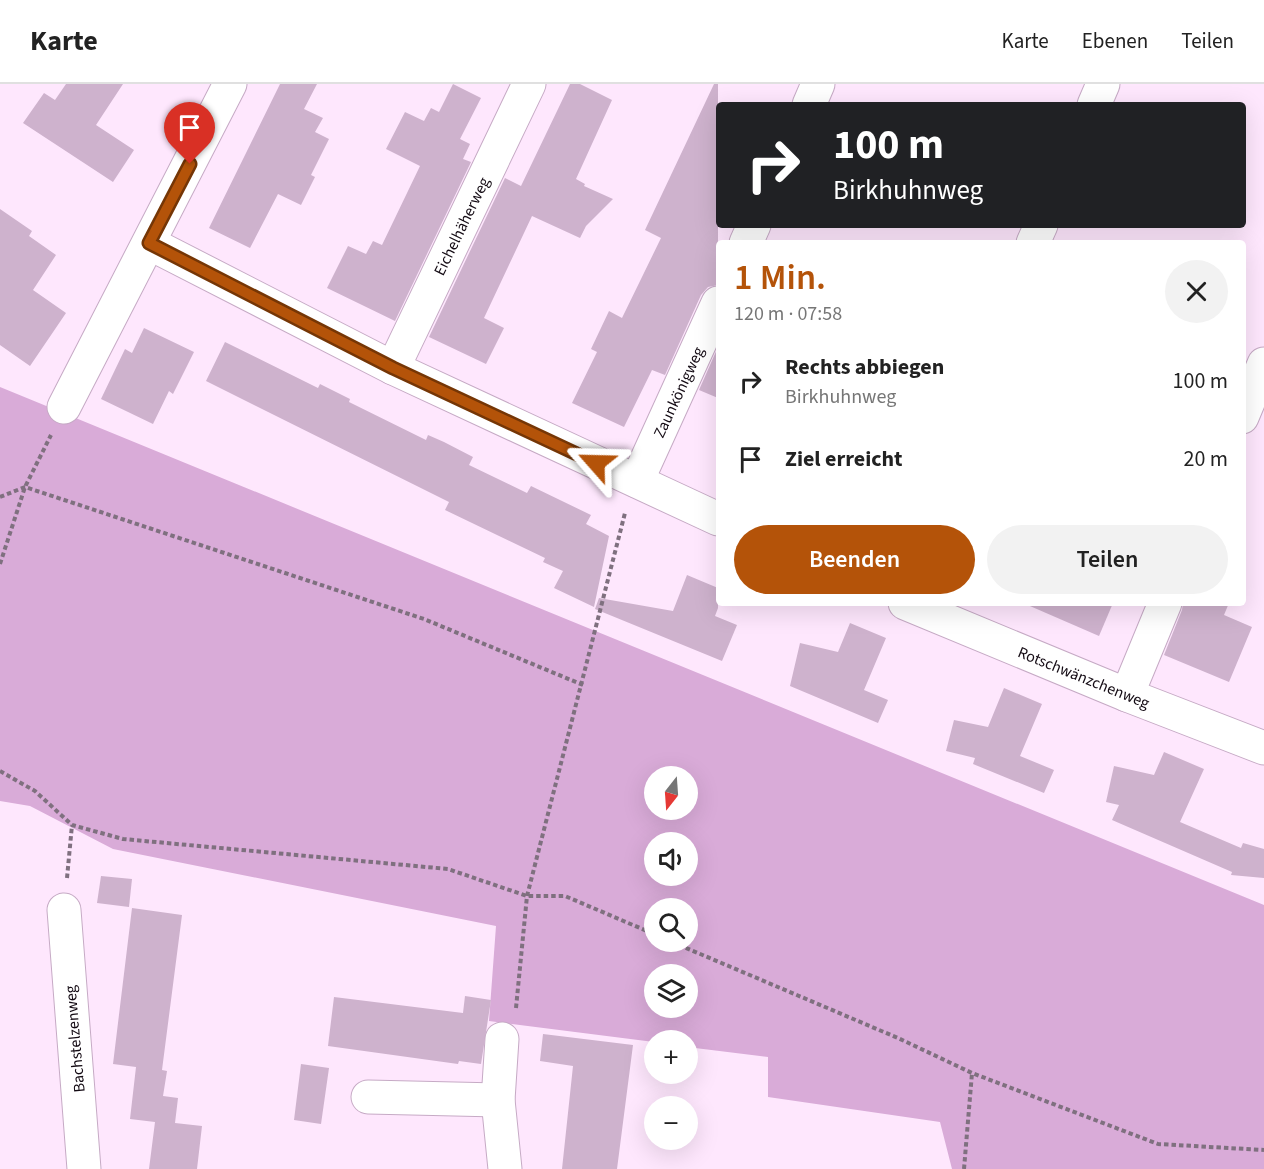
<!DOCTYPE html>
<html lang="de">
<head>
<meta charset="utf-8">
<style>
	body { margin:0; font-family:"Source Sans 3",sans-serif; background:#f2f2f2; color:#222; height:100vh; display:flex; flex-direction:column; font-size:22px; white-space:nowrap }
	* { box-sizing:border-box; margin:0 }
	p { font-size:20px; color:#767676 }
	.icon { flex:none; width:33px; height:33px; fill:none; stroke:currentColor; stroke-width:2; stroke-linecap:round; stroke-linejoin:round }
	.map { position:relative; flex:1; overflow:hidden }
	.details { position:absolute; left:716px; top:156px; width:530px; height:366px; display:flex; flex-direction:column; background:#fff; border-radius:6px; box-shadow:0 6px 24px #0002 }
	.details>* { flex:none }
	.hud { position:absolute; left:716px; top:18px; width:530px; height:126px; border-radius:6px; box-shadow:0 6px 24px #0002; background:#202124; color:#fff; overflow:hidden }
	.needle { width:39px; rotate:197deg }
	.fabs { position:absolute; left:644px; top:682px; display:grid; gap:12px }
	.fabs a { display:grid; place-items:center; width:54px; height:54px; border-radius:50%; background:#fff; box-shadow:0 6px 24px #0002; font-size:30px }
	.pin { position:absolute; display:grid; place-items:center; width:51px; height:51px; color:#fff; margin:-62px -26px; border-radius:50% 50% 50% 0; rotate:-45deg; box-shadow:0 0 6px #0007 }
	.pin .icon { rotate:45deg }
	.me { position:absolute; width:66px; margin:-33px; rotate:295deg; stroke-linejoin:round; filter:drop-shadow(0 0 4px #0008) }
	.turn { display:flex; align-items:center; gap:21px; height:126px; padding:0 18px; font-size:27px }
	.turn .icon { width:78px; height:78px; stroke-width:2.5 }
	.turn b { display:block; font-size:42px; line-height:51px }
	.round { display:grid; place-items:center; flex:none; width:63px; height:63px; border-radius:32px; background:#f2f2f2 }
	.headline { display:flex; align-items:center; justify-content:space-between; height:102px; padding:0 18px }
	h1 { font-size:36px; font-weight:600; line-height:45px; color:#b45309 }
	.primary-button { display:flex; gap:12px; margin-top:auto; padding:12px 18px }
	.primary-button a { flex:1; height:69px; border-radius:36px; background:#b45309; color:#fff; font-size:24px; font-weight:600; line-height:69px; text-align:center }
	.primary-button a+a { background:#f2f2f2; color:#222 }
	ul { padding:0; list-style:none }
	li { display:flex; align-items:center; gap:18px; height:78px; padding:0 18px }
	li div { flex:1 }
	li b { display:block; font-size:22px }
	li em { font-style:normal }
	header { display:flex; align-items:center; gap:36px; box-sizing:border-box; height:84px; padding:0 30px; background:#fff; border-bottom:2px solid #e0e0e0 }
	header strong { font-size:28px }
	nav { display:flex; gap:33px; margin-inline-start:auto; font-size:21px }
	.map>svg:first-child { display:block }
	.green { fill:#d9abd8; fill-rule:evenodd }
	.building { fill:#ceb2cd }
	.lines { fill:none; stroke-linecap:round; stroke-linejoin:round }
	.minor-casing { stroke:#c6aac5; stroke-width:35 }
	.path { stroke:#7f707f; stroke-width:4; stroke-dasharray:4.5 3; stroke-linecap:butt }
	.minor { stroke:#fff; stroke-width:33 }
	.route-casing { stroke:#753606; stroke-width:15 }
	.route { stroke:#b45309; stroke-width:10 }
	.labels { text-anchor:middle; stroke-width:4.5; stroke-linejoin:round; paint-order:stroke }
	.street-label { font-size:16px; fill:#130a13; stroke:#fff }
</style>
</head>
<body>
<header>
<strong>Karte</strong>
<nav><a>Karte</a><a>Ebenen</a><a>Teilen</a></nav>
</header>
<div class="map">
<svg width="1264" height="1085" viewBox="0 0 1264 1085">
	<rect width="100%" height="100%" fill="#fee7fd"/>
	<path class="green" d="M0,303L1264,821V1085H952L940,1038L768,1013V973L687,963V957L654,958L489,937L496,842L113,765L30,722L0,717ZM654,693H687V726H654ZM654,759H687V792H654ZM654,825H687V858H654ZM654,891H687V924H654Z"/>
	<g class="building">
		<path d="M66,0H123L96,41L134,66L113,98L23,39L44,9L55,16Z"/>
		<path d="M280,0H317L304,25L323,34L315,48L329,55L311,91L315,93L301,121L278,110L250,164L209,144Z"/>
		<path d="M453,0L481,14L460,55L470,60L463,75L471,78L395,237L327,204L348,162L366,170L373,157L382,161L420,82L386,65L405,28L424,37L431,24L439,28Z"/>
		<path d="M570,0H580L612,16L576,95L585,100L584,102L613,115L586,142L580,154L532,132L484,234L504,244L486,280L429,253L505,94L521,102Z"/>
		<path d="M714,0H718V201L708,203L701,211L665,291L652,286L624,343L572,319L597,268L591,265L609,227L622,234L661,154L645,146Z"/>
		<path d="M0,125L32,147L29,152L56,171L33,206L66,229L30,282L0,261Z"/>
		<path d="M144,244L194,268L173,310L169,307L153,340L101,315L125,265L132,269Z"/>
		<path d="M225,258L318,304L320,300L350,315L349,318L426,356L428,351L444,358L473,373L469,381L527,409L531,402L591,431L586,440L609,452L594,523L554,504L563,487L543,478L545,474L445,426L449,418L206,297Z"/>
		<path d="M718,263V314L699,306Z"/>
		<path d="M687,491L718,504V524L715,532L737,541L722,577L595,525L599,514L673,527Z"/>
		<path d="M1023,519H1113L1099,552Z"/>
		<path d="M1183,519H1229L1224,531L1252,543L1229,598L1164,571L1182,526Z"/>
		<path d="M850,539L886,554L864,606L888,616L878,639L790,602L800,559L838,568Z"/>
		<path d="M1004,604L1042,620L1020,672L1054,686L1044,709L973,680L975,674L946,667L954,636L988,643Z"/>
		<path d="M1164,668L1204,685L1180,738L1241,764L1243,759L1264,765V794L1231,791L1232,788L1112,736L1119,721L1106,718L1114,682L1154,691Z"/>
		<path d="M101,792L132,795L129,823L97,819Z"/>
		<path d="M132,824L182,831L162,986L167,987L163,1012L178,1014L175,1039L202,1042L197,1085H149L155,1038L130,1035L136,983L113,980Z"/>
		<path d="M465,912L491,916L481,980L459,977L458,980L328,962L334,913L463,929Z"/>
		<path d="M543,950L633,961L617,1085H562L573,982L540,977Z"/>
		<path d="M301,980L329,984L321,1040L294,1036Z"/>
	</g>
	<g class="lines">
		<g class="minor-casing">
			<g id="minor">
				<path d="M809,21L818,0"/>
				<path d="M1094,21L1103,0"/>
				<path d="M149,159L393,284L718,435"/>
				<path d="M746,159L754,141"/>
				<path d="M1033,159L1041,141"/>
				<path d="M393,284L529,0"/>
				<path d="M64,323L230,0"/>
				<path d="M1242,333L1264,280"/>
				<path d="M637,397L718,219"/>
				<path d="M905,519L1127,611L1264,664"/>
				<path d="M1127,611L1165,519"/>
				<path d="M64,826L84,1085"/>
				<path d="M502,955L498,1016L505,1085"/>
				<path d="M368,1013L498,1016"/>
			</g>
		</g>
		<g class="path">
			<path d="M0,413L25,403L424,535L583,601"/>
			<path d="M0,480L25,403L51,351"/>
			<path d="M0,687L35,707L72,741L123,755L448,785L527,812H565L654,850"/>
			<path d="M67,794L72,741"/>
			<path d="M672,858L898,954L972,989L1158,1060L1264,1066"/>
			<path d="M516,924L527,812L625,429"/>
			<path d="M964,1085L972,989"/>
		</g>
		<use href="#minor" class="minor"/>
	</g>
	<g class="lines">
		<g class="route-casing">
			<path id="route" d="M190,80L149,159L393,284L596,379"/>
		</g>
		<use href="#route" class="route"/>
	</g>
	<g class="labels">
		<g class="street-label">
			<text transform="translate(461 142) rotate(-64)" y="6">Eichelhäherweg</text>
			<text transform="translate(678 308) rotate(-65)" y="6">Zaunkönigweg</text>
			<text transform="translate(1084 593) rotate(22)" y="6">Rotschwänzchenweg</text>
			<text transform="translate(74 955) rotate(-95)" y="6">Bachstelzenweg</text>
		</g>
	</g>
</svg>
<div class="fabs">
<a><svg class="needle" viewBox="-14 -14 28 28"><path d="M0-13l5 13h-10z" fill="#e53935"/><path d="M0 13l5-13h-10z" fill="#767676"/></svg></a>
<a><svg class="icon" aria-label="sound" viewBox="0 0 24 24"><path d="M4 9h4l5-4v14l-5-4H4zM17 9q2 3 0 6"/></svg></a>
<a><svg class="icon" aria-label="search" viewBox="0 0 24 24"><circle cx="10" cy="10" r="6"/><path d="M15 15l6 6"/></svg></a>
<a><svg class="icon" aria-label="layers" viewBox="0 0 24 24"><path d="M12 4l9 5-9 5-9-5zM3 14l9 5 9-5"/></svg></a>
<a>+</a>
<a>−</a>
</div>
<div class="pin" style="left:190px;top:80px;background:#d93025"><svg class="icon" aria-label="arrive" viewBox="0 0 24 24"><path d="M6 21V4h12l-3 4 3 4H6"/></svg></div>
<svg class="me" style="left:596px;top:379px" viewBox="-20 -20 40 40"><path d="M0-17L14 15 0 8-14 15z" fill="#b45309" stroke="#fff" stroke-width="4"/></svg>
<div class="hud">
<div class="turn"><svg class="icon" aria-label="right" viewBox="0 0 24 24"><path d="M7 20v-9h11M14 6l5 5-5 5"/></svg><div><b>100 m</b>Birkhuhnweg</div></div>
</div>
<section class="details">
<div class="headline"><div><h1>1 Min.</h1><p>120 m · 07:58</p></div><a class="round"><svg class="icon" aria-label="close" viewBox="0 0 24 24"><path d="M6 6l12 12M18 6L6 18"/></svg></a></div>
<ul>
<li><svg class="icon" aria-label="right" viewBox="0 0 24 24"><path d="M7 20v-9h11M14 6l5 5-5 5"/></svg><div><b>Rechts abbiegen</b><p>Birkhuhnweg</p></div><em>100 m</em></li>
<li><svg class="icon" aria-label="arrive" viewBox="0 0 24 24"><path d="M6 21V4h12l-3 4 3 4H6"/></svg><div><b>Ziel erreicht</b></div><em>20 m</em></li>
</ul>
<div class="primary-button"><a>Beenden</a><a>Teilen</a></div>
</section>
</div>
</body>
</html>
